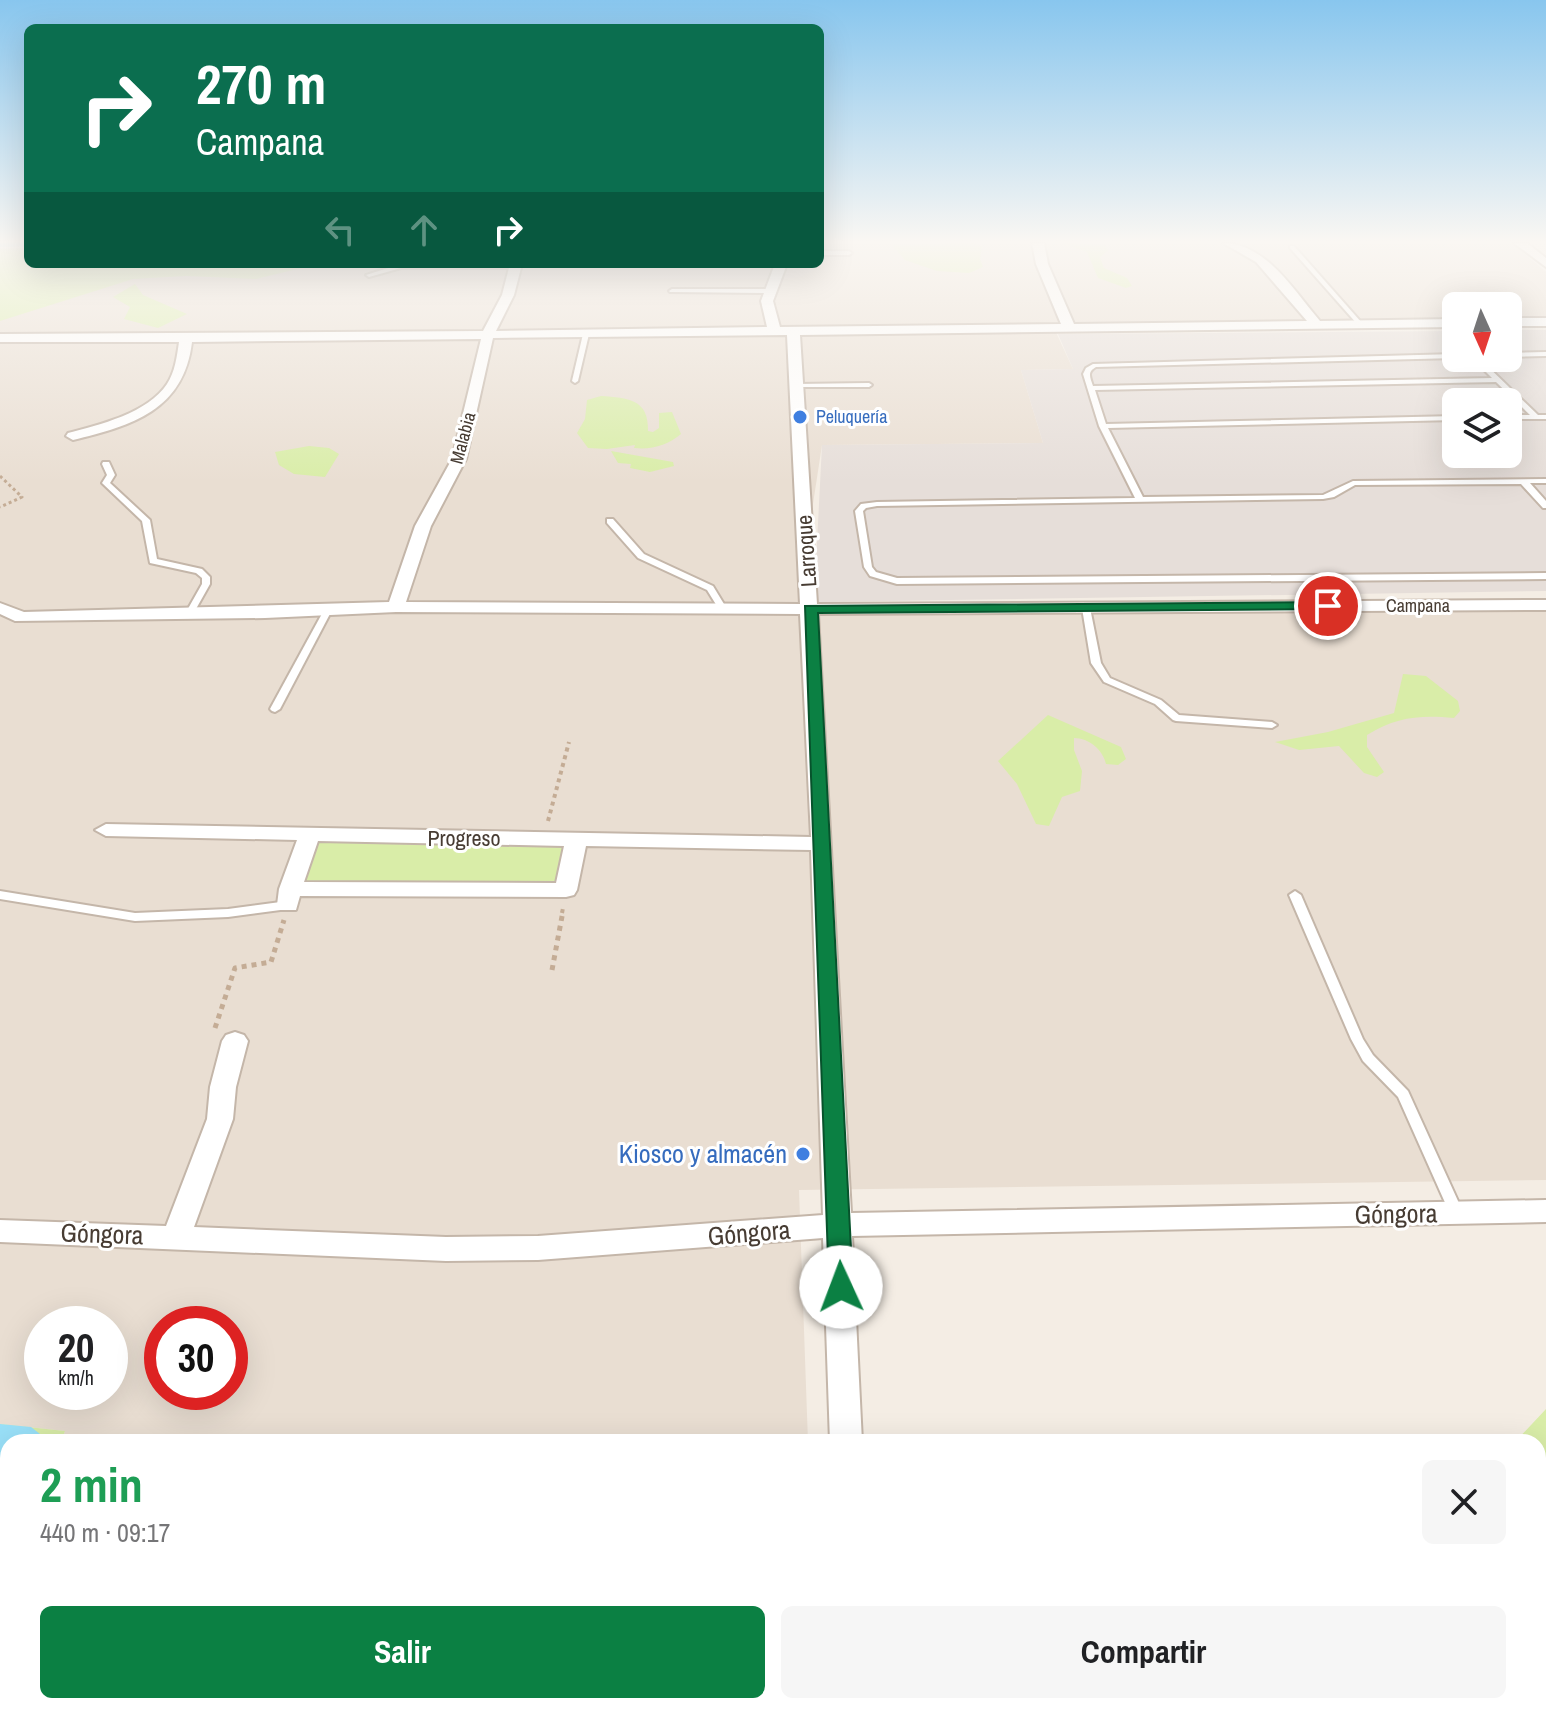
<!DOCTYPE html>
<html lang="es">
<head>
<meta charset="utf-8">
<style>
	body { margin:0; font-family:"Archivo Narrow",sans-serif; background:#f6f6f6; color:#202124; height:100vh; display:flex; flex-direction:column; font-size:30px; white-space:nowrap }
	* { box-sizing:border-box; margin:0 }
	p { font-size:26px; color:#757577 }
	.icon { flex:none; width:44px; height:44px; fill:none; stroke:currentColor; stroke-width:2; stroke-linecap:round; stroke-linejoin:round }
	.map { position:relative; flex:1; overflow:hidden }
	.sheet { position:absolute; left:0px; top:1434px; width:1546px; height:280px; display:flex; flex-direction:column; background:#fff; border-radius:24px 24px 0 0; box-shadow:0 8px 32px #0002 }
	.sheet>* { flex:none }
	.banner { position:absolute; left:24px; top:24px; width:800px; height:244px; border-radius:12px; box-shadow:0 8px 32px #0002; background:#0b6e4f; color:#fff; overflow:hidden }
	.needle { width:52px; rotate:177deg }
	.tools { position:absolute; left:1442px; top:292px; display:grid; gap:16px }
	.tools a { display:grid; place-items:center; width:80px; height:80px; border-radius:12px; background:#fff; box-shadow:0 8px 32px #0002; font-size:40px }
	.speed { position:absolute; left:24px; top:1306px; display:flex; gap:16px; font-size:40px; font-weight:700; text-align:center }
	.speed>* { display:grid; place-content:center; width:104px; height:104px; border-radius:50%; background:#fff; box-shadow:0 8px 32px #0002; line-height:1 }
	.speed small { font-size:20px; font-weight:400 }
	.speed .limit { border:12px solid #d22; background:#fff; color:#111 }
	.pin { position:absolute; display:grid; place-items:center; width:68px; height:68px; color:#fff; margin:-34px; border:4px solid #fff; border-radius:50%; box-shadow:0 2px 8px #0007 }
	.me { position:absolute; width:88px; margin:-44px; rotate:358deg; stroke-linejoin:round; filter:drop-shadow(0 0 6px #0008) }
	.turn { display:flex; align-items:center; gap:28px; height:168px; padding:0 40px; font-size:36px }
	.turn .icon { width:104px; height:104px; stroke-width:2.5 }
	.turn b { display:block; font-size:56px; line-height:68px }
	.lanes { display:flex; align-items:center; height:76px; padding:0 40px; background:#0003; justify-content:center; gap:40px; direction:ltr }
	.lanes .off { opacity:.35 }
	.round { display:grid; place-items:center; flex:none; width:84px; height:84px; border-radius:12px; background:#f6f6f6 }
	.overview { display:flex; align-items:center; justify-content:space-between; height:136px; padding:0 40px }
	h1 { font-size:48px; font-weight:700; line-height:60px; color:#1e9e55 }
	.action { display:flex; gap:16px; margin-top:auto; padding:16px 40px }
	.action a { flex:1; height:92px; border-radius:12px; background:#0b8043; color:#fff; font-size:32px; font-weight:700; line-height:92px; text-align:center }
	.action a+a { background:#f6f6f6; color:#202124 }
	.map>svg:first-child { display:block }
	.residential { fill:#e9ded2; fill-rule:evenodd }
	.industrial { fill:#e6ded9; fill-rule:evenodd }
	.green { fill:#d9eda8 }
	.water { fill:#99e0f8 }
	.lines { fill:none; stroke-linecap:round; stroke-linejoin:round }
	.stream { stroke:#99e0f8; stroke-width:4 }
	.service-casing { stroke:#c4b6a9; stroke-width:4 }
	.minor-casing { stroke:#c4b6a9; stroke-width:4 }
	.path-far2 { stroke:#c4ac95; stroke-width:3; stroke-dasharray:3 3; stroke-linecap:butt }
	.path-far1 { stroke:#c4ac95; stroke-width:4; stroke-dasharray:4 4; stroke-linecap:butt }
	.path { stroke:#c4ac95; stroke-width:5; stroke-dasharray:5 5; stroke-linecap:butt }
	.service { fill:#fff; fill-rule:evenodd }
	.minor { fill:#fff; fill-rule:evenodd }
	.route { fill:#0b8043; stroke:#07532c; stroke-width:2 }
	.shop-dot { fill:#3f7fe0; stroke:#fff; stroke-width:3 }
	.labels { text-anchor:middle; stroke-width:6; stroke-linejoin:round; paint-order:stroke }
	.far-shop-label { font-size:18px; fill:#366cbe; stroke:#fff; text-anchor:start }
	.far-street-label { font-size:18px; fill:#473c33; stroke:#fff }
	.street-label { font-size:22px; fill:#473c33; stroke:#fff }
	.near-shop-label { font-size:26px; fill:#366cbe; stroke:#fff; text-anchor:end }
	.near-street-label { font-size:26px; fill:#473c33; stroke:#fff }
</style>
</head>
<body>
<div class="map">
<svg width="1546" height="1714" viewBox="0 0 1546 1714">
	<rect width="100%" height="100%" fill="#f4ede4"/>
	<path class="residential" d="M820,243H1512L1546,272V320H1508V306H1456V321L1053,326L1073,369L1021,370L1043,443L822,445L796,615L1546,610V1180L799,1190L808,1442H61L65,1431L0,1424V292L213,264H820ZM42,1324H110V1392H42ZM162,1324H230V1392H162Z"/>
	<path class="industrial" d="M1508,330H1546V591L814,602L822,445L1043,443L1021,370L1073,369L1058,334L1456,331V358H1508ZM1456,402H1508V454H1456Z"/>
	<g class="green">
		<path d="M975,243L982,247L980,259L983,267L969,273L937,271L905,260L892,245Z"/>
		<path d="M1061,243L1105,245L1108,250L1100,257L1104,268L1127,278L1132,286L1126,288L1098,278L1087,252Z"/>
		<path d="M28,248V264H318L256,279L186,276L133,279L0,321V249Z"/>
		<path d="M135,284L143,295L187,314L158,328L124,319L130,307L113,297Z"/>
		<path d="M601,396C628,398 649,399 648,431L653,432L659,428V413L672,412L681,434C668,445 652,450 634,448L635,445L607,449L588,448L577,433L585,419L587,400Z"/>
		<path d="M309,446L329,448L339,454L325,477L294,474L279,465L275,452Z"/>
		<path d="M611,451L673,462L674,466L650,472L630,468L631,464L618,463Z"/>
		<path d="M1403,674L1426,676L1458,701L1460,711L1454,718C1419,715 1397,717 1367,735V747L1384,772L1377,777L1364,773L1339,746L1299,750L1275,742L1328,732L1394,713Z"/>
		<path d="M1048,715L1121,747L1126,759L1118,765L1106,764C1103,750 1089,738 1074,738V750L1082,771L1080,791L1062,797L1049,826L1036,824L1017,784L998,761Z"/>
		<path d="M319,842L568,845L559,887L302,884Z"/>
		<path d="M1546,1409V1666L1538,1660V1442H1515Z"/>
		<path d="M0,1424L65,1431L61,1442H8V1706H569V1714H0Z"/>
	</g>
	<path class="water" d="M0,1424L31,1427L49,1441L8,1442V1569L0,1580Z"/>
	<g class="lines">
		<path class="stream" d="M0,245L28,244"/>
		<g class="service-casing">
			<g id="service">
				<path d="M1290,246H1294L1362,323V325H1358L1290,248Z"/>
				<path d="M820,251H849L852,253L849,255H820Z"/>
				<path d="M401,264H515L518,266L515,268H401L369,277L366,275Z"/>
				<path d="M672,289H773L776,291L773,293L670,292L669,291Z"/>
				<path d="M586,332L589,334L578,381L575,383L572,381L583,334Z"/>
				<path d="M1546,352V356L1508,357V353Z"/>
				<path d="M1456,354V358L1096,367C1087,372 1090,377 1093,386L1492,378L1472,358H1479L1538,415H1546V419H1508V415H1530L1496,382L1095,390L1106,424L1456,416V420L1108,428L1143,497L1323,495L1353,481L1546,479V483H1530L1546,501V508H1543L1521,484L1355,485L1334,497L1323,499L877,506L866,508L863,511L872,567L876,572L897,578L1546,573V579L897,584L870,576L864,567L855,511L861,504L877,502L1135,498L1099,426L1083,374L1086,368L1093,364Z"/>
				<path d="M796,384L869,383L872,385L869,387H794L793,386Z"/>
				<path d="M103,462H109L115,475L110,483L150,520L157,559L202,569L210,577V584L192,616L189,617L185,614L202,584V578L196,573L150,563L142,521L102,483L107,475L102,464Z"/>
				<path d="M607,519H613L644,554L713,586L727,609L726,611H720L707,590L638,558L607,523Z"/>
				<path d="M1086,605L1090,608L1101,663L1110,678L1161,700L1179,715L1272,722L1277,725L1272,728L1176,721L1173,720L1155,704L1104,682L1091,663L1082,608Z"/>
				<path d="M328,607L332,610L280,709L275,712L272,711L270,709L324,610Z"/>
				<path d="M0,891L135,913L228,909L288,901L294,905L288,909L228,917L135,921L0,899Z"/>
				<path d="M1295,891L1301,895L1363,1039L1373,1055L1408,1091L1463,1212L1461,1216L1456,1218L1451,1216L1398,1097L1363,1061L1351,1039L1289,895Z"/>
			</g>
		</g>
		<g class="minor-casing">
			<g id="minor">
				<path d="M1032,243H1044L1048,264L1074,324L1307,321L1256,262L1223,243C1266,243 1294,291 1320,321L1456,319V327L800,335L817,604L1546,600V610L818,614L851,1213L1546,1200V1222L852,1236L862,1442H830L823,1238L538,1260L446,1261L0,1242V1220L166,1226L207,1119L210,1087L222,1041L226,1035L235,1032L244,1035L248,1041L236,1087L233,1119L194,1227L446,1237L538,1236L823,1215L811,850L586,846L577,890L574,895L566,897L300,896L296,910H280L277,905L279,889L297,840L106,836L95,830L106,824L811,837L800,614L396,612L265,618L15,621L0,614V603L24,612L389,602L415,526L452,459L481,339L192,342C184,410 132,426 73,440L66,436L68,433C99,425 148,413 167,384C175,372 177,356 179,342H0V334L483,331L502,295L510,264H522L514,295L496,331L767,327L761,301L775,264H787L773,301L780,327L1061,324L1036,264ZM787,335L800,604L406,602L431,526L466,459L493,338ZM318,841L564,846L556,883L304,882Z"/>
				<path d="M1514,243H1527L1546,258V267Z"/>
				<rect x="1508" y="318" width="38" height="8"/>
				<path d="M837,1706H873L874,1714H836Z"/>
			</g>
		</g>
		<path class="path-far2" d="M0,476L22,497L0,507"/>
		<g class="path-far1">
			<path d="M548,821L569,742"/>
			<path d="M562,913L563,908"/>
		</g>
		<g class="path">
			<path d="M552,970L563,911"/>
			<path d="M215,1028L235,968L271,962L284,920"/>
		</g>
		<use href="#service" class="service"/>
		<use href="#minor" class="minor"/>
	</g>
	<linearGradient id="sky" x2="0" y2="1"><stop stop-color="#88c6ee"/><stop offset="0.5" stop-color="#faf7f3"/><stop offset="1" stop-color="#faf7f3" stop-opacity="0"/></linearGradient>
	<rect width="1546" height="483" fill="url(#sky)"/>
	<path class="route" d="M1328,602L1335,606L1333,609L818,613L853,1287L849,1295L841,1298L832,1295L829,1287L805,606Z"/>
	<g class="shop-dot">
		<circle cx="800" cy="417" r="8"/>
		<circle cx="803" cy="1154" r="8"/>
	</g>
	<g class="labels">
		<g class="far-shop-label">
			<text x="816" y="423">Peluquería</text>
		</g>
		<g class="far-street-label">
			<text transform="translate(463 438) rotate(-75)" y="6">Malabia</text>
			<text x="1418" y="612">Campana</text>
		</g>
		<g class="street-label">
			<text transform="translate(806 551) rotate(-94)" y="8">Larroque</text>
			<text x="464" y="846">Progreso</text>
		</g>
		<g class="near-shop-label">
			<text x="787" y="1163">Kiosco y almacén</text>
		</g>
		<g class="near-street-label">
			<text transform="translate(1396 1214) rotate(-1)" y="9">Góngora</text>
			<text transform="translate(749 1233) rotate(-5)" y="9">Góngora</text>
			<text transform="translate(102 1234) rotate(2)" y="9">Góngora</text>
		</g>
	</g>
</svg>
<div class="tools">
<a><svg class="needle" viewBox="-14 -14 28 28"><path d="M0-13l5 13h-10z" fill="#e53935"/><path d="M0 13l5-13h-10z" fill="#757577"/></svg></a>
<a><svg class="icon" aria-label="layers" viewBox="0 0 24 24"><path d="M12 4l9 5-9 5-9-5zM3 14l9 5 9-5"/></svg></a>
</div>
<div class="speed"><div>20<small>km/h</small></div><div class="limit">30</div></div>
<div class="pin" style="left:1328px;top:606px;background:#d93025"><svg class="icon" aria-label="arrive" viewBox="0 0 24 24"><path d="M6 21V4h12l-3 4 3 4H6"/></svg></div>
<svg class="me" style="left:841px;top:1287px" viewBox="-20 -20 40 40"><circle r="19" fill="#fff"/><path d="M0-13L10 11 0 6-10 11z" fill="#0b8043"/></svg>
<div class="banner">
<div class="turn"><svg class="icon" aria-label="right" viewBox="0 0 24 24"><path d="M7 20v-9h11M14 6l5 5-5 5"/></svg><div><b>270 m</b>Campana</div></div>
<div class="lanes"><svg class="icon off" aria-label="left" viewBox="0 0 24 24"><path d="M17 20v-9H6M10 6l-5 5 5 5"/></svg><svg class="icon off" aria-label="ahead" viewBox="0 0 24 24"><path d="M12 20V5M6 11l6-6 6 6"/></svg><svg class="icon" aria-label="right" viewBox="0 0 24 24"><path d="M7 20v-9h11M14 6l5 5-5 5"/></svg></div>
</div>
<section class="sheet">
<div class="overview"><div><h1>2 min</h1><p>440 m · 09:17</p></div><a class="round"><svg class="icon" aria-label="close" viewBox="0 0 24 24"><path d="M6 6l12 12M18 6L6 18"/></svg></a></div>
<div class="action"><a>Salir</a><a>Compartir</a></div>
</section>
</div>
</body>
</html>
